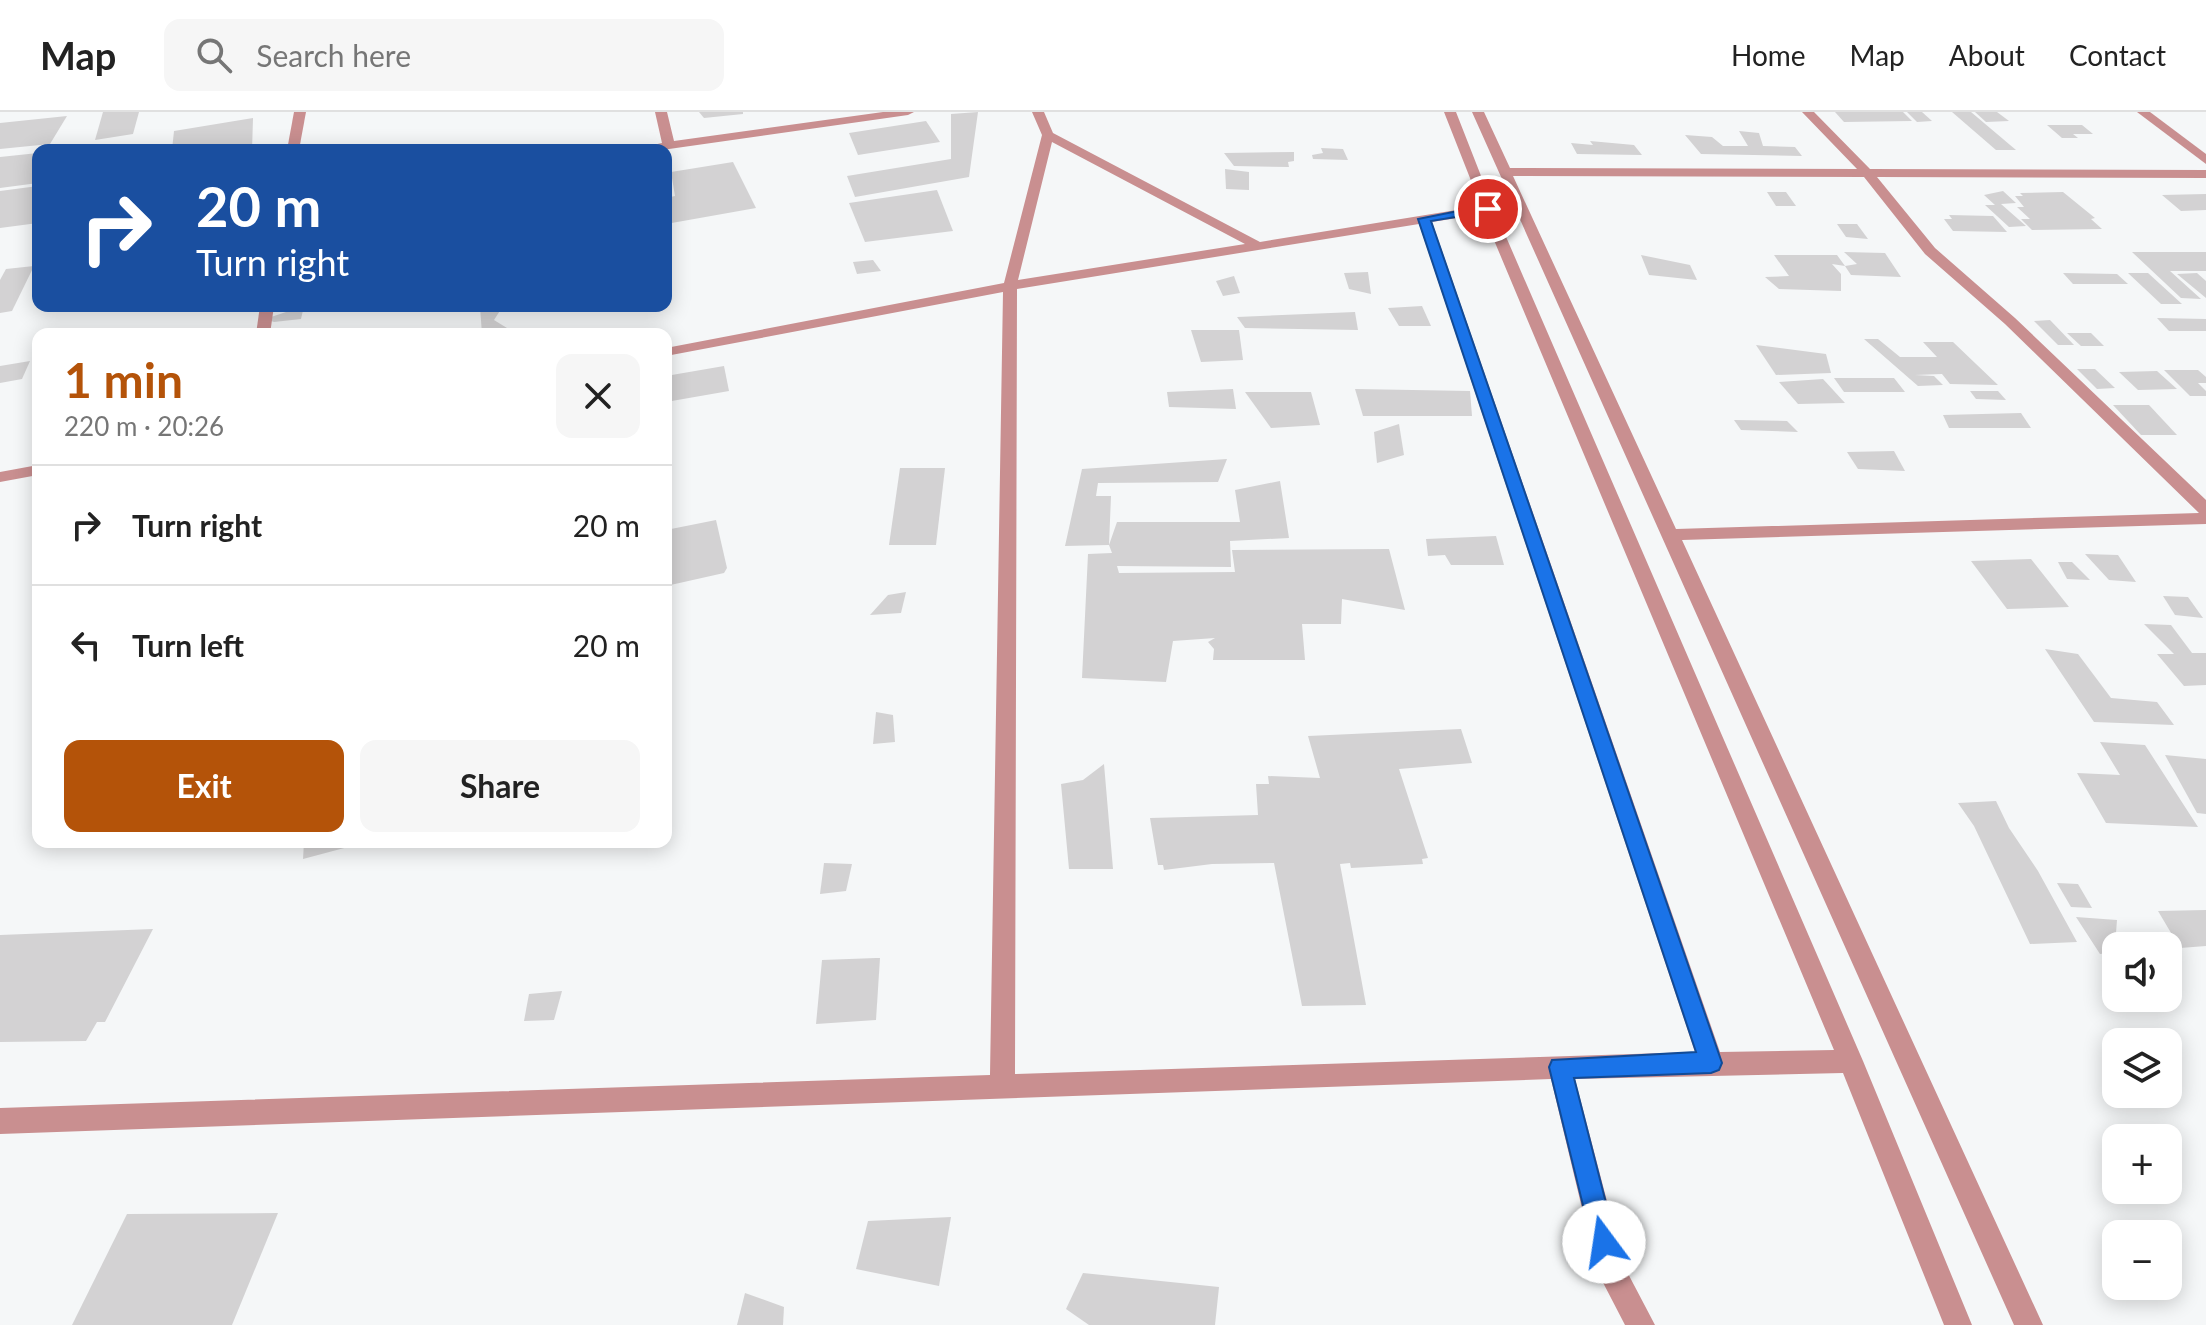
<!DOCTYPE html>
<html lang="en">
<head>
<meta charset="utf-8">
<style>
	body { margin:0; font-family:Lato,sans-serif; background:#f6f6f6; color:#222; height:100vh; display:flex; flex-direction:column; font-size:30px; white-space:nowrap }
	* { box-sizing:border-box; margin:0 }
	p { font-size:26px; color:#767676 }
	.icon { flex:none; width:44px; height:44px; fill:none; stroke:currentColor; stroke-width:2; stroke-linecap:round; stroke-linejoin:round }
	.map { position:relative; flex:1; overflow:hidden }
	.panel { position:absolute; left:32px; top:216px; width:640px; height:520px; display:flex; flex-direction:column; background:#fff; border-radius:16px; box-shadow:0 4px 20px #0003 }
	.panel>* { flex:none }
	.top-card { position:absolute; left:32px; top:32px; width:640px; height:168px; border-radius:16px; box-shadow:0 4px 20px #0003; background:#1a4fa0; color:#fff; overflow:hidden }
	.buttons { position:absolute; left:2102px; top:820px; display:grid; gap:16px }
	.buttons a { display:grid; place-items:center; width:80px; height:80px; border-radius:16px; background:#fff; box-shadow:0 4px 20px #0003; font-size:40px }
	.pin { position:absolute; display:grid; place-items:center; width:68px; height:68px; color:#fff; margin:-34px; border:4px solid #fff; border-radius:50%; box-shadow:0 2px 8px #0007 }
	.me { position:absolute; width:88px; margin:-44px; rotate:346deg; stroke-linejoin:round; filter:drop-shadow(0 0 6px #0008) }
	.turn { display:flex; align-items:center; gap:28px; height:168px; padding:0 32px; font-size:36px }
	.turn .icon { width:104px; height:104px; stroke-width:2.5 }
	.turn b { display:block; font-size:56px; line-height:68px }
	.round { display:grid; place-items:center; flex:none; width:84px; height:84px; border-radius:16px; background:#f6f6f6 }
	.headline { display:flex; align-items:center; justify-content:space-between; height:136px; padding:0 32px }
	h1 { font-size:48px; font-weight:700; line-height:60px; color:#b45309 }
	.primary-button { display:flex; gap:16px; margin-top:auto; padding:16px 32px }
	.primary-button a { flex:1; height:92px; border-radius:16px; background:#b45309; color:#fff; font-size:32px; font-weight:700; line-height:92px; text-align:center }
	.primary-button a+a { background:#f6f6f6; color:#222 }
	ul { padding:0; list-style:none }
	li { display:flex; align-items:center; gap:24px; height:120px; padding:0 32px; border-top:2px solid #e0e0e0 }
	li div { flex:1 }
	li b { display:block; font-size:30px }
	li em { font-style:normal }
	header { display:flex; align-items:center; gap:48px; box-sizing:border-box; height:112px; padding:0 40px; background:#fff; border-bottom:2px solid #e0e0e0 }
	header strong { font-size:38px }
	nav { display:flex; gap:44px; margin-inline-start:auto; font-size:28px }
	.search { width:560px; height:72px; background:#f6f6f6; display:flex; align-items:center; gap:20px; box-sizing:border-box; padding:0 28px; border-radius:16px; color:#767676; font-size:30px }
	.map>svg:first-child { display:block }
	.building { fill:#d3d2d3 }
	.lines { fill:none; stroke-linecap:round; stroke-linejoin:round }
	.street { fill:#c98f90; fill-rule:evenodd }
	.route { fill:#1a73e8; stroke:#114b97; stroke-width:2 }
</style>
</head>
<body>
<header>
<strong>Map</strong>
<div class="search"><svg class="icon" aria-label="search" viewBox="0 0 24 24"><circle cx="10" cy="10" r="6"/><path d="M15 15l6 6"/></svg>Search here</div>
<nav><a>Home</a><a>Map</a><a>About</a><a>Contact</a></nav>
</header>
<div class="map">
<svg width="2206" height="1213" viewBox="0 0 2206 1213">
	<rect width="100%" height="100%" fill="#f5f7f8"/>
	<g class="building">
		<path d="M103,0H139L133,22L95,28Z"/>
		<path d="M699,0H743V2L704,6Z"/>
		<path d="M978,0L969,65L855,85L847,64L951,47V2Z"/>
		<path d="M1835,0H1903L1912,9L1844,10Z"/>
		<path d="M1907,0H1922L1932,9L1917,10Z"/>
		<path d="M1952,0H1971L2016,38H1996Z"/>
		<path d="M1975,0H1997L2009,9L1986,10Z"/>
		<path d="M67,4L50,32L0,37V11Z"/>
		<path d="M253,6L252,38H172L174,19Z"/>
		<path d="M926,9L940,30L858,43L849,21Z"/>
		<path d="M2047,13H2082L2093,22H2073L2078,26H2062Z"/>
		<path d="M1739,19L1759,21L1763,34L1795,35L1802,44L1701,42L1685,23L1712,25L1723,34H1748Z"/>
		<path d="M1590,29L1634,33L1642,43L1577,42L1571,31L1593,33Z"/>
		<path d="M1321,36L1343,37L1348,48L1313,47L1312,43L1323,41Z"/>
		<path d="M1294,40V49L1288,50L1289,55L1234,54L1224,41Z"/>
		<path d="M38,41V71L0,76V45Z"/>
		<path d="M733,50L756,96L666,112V86L675,84L671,60Z"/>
		<path d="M1225,57L1249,60V78L1226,77Z"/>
		<path d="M38,74V111L0,116V79Z"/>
		<path d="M937,78L953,119L865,130L849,91Z"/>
		<path d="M2003,79L2016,91L2001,92L2026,114L2009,115L1985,93H1995L1984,83Z"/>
		<path d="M1767,80H1786L1796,94H1776Z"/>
		<path d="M2063,80L2095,106L2091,107L2102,117L2032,118L2021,107H2030L2017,95H2024L2015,84H2023L2020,81Z"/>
		<path d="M2206,82V98L2181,99L2162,83Z"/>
		<path d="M1949,103L1993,104L2007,120L1953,119L1944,107H1952Z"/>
		<path d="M1837,112H1857L1868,127L1846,125Z"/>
		<path d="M1844,140L1885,141L1901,165L1851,163L1845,154L1857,152Z"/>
		<path d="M2132,140H2206V159H2170L2201,187L2181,186Z"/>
		<path d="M1641,143L1690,153L1697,168L1649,163Z"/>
		<path d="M1774,143H1837L1845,154L1832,152L1841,162V179L1779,177L1765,165L1789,164Z"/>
		<path d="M873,148L881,159L857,162L853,150Z"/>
		<path d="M34,154L12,199L0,201V168L6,157Z"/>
		<path d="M1368,160L1371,182L1349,177L1344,161Z"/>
		<path d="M2063,161L2117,162L2128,172H2073Z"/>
		<path d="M2128,161H2148L2182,192H2161Z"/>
		<path d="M2197,161L2206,169V186L2177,162Z"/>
		<path d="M1234,164L1240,181L1223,184L1216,169Z"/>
		<path d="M304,194L301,207L274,210L265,207Z"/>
		<path d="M484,194H503L494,208L507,216V222H482L480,195Z"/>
		<path d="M1422,194L1431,214H1399L1388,196Z"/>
		<path d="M1355,200L1358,218L1245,216L1237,205Z"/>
		<path d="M2157,206L2206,207V219H2169Z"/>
		<path d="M2050,208L2074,233H2058L2034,209Z"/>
		<path d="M1191,218H1239L1243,248L1201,250Z"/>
		<path d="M2067,221H2091L2104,234H2081Z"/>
		<path d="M1864,227H1878L1900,245H1937L1923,230H1953L1998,273L1950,272L1942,262L1915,263L1934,264L1943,273L1918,274Z"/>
		<path d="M1756,233L1826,242L1831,261L1776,263Z"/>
		<path d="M30,249L22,267L0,271V254Z"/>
		<path d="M724,254L729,279L666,290V264Z"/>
		<path d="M2077,257H2095L2115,276L2097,277Z"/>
		<path d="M2164,258H2198L2206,265V271H2198L2206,279V284H2190Z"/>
		<path d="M2157,259L2177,277L2138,278L2119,260Z"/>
		<path d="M1834,266H1894L1905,280H1844Z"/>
		<path d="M1823,267L1845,291L1798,292L1779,270Z"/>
		<path d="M1233,277L1236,297L1169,295L1167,280Z"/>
		<path d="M1355,277L1470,279L1472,304H1363Z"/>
		<path d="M1970,279H1998L2006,288L1976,287Z"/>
		<path d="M1245,280H1311L1320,313L1271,316Z"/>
		<path d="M2113,293H2149L2177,323H2141Z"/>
		<path d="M2021,301L2031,316H1949L1943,303Z"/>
		<path d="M1734,308L1787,309L1798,320L1741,318Z"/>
		<path d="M1399,312L1404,343L1377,351L1374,320Z"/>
		<path d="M1894,339L1905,359L1858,357L1847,340Z"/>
		<path d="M1227,347L1218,370L1098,371L1096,384H1111L1109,433L1117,410H1240L1235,378L1280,369L1289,426L1230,429L1231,455L1117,454L1119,461L1235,460L1232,438L1389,437L1405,498L1342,487L1341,512H1302L1305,548H1213L1214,537L1208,530L1215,526L1173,529L1166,570L1082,566L1088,442L1112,441L1109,433L1065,434L1082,357Z"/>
		<path d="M900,356H945L936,433H889Z"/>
		<path d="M716,408L727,456L724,461L666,474V418Z"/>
		<path d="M1496,424L1504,453H1451L1445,443L1428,444L1426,427Z"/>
		<path d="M2085,442L2118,443L2136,470L2109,468Z"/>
		<path d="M2031,447L2069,495L2007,497L1971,449Z"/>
		<path d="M2058,450H2072L2090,468L2067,467Z"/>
		<path d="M906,480L901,501L870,503L888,483Z"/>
		<path d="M2163,484L2188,485L2203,506L2175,503Z"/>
		<path d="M2144,512L2171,513L2192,541H2206V573L2184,574L2157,542H2174Z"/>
		<path d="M2045,537L2078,542L2111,586L2157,590L2174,613L2094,610Z"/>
		<path d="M876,600L893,603L895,630L873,632Z"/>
		<path d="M1461,617L1472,651L1399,657L1428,746L1422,747L1423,752L1351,756L1350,751L1340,752L1366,893L1302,894L1274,751L1212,752L1164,758L1163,753H1158L1150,706L1258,703L1256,672H1269L1268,664L1320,666L1308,624Z"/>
		<path d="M2100,630L2145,633L2198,715L2106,711L2077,661L2120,663Z"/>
		<path d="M2165,643L2206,647V702L2197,701Z"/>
		<path d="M1104,652L1113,757H1069L1061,672L1083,668Z"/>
		<path d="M1996,689L2009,716L2038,759L2077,830L2030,832L1974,714L1958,691Z"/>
		<path d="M304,730H363V731L303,747Z"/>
		<path d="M824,751L852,752L846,779L820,782Z"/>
		<path d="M2057,771L2078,772L2092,796L2071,795Z"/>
		<path d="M2206,798V834L2180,836L2158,799Z"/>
		<path d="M2076,805L2117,808L2116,821L2124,834H2116V840L2100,842Z"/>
		<path d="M153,817L105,910H97L86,929L0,930V823Z"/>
		<path d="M876,846H880L876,908L816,912L822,848Z"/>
		<path d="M562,879L554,908L524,909L529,882Z"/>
		<path d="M278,1101L232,1213H72L127,1102Z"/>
		<path d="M951,1105L939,1174L856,1157L868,1109Z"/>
		<path d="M1083,1161L1219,1175L1215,1213H1089L1066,1197Z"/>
		<path d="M745,1181L784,1195L783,1213H737Z"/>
	</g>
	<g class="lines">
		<g class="street">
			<path d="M294,0H306L299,38H287Z"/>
			<path d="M655,0H667L674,29L883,0H914L908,3L662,38H630L662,31Z"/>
			<path d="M1032,0H1044L1053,21L1260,130L1481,94L1444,0H1456L1494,97L1863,949L1972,1213H1944L1843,961L1575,967L1624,1154L1655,1213H1625L1597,1159L1551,967L0,1022V996L990,963L1003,180L666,244V236L1004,171L1042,23ZM1052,30L1245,132L1018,168ZM1483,102L1834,938L1720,940L1432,110ZM1419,112L1695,940L1015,962L1017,177Z"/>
			<path d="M1472,0H1484L1510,56L1857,57L1802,0H1814L1870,57L2206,58V66L1877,65L1935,136L2015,206L2206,388V412L1682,428L2043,1213H2014ZM1513,64L1864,65L1925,142L2005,212L2199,401L1676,417Z"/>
			<path d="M2137,0H2150L2206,42V52Z"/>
			<path d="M260,194H274L270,222H256Z"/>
			<path d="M38,353V363L0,370V360Z"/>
		</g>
	</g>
	<path class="route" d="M1488,93L1494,97L1492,99L1431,109L1722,951L1719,958L1711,961L1574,966L1616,1130L1613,1138L1604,1142L1595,1138L1592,1130L1549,955L1552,948L1696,940L1418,107Z"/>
</svg>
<div class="buttons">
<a><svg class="icon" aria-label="sound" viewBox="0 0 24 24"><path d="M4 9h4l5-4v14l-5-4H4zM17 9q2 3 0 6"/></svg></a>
<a><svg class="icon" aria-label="layers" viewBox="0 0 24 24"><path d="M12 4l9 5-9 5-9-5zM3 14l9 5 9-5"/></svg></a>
<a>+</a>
<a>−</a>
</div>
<div class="pin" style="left:1488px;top:97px;background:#d93025"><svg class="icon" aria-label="arrive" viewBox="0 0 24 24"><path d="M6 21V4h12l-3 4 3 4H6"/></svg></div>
<svg class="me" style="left:1604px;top:1130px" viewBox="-20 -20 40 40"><circle r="19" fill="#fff"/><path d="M0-13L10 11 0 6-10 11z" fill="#1a73e8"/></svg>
<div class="top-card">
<div class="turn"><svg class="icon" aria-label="right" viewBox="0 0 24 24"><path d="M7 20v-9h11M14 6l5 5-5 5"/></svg><div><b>20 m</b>Turn right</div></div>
</div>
<section class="panel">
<div class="headline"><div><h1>1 min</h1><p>220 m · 20:26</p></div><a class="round"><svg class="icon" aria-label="close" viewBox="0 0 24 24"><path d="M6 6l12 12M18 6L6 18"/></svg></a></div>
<ul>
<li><svg class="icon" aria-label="right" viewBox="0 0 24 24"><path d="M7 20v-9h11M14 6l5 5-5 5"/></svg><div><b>Turn right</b></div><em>20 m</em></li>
<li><svg class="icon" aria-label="left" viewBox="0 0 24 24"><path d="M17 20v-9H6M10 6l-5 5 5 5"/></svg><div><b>Turn left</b></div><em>20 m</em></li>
</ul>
<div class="primary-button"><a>Exit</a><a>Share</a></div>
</section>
</div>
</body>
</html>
